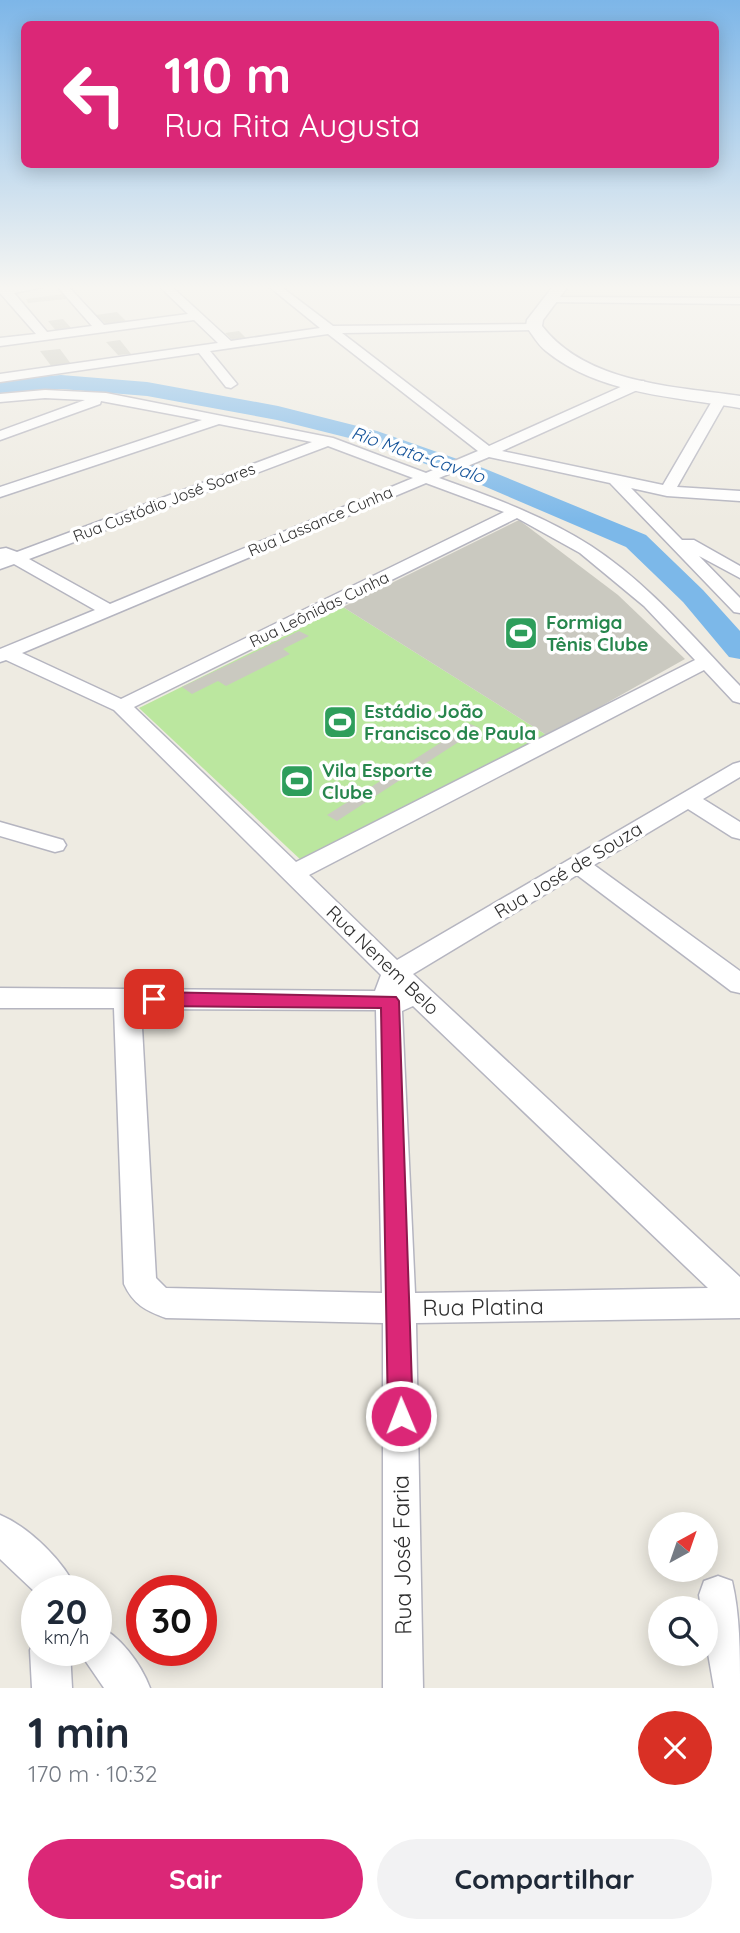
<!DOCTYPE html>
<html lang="pt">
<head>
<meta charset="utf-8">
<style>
	body { margin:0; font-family:Quicksand,sans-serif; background:#f2f2f3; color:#1f2937; height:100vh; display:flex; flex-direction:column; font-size:26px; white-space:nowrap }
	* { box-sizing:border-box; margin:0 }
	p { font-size:23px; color:#747a83 }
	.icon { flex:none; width:38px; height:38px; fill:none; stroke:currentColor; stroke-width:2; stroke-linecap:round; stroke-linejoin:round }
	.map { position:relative; height:1688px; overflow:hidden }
	.side { display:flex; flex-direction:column; background:#fff; flex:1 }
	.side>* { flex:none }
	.hud { position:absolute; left:21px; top:21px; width:698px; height:147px; border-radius:10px; box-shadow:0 4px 18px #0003; background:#db2777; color:#fff; overflow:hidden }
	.needle { width:46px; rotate:40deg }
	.buttons { position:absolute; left:648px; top:1512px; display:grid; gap:14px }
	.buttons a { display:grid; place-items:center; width:70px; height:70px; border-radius:50%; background:#fff; box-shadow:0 4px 18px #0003; font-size:35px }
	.speed { position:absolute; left:21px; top:1575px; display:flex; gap:14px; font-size:35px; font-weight:700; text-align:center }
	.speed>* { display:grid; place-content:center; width:91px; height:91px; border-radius:50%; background:#fff; box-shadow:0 4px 18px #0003; line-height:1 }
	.speed small { font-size:18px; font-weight:400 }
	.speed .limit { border:10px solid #d22; background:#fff; color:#111 }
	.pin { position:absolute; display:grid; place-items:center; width:60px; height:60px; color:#fff; margin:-30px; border-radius:14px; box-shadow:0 4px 10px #0006 }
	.me { position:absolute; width:77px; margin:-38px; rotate:359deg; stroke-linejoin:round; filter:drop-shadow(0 0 5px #0008) }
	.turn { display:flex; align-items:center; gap:24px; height:147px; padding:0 28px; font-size:32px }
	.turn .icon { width:91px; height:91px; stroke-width:2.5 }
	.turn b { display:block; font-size:49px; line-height:60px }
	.round { display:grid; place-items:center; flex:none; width:74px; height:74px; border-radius:37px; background:#f2f2f3 }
	.summary { display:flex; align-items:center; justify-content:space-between; height:119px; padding:0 28px }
	h1 { font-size:42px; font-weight:700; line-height:52px }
	.primary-button { display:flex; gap:14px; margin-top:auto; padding:14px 28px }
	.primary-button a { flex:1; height:80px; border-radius:42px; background:#db2777; color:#fff; font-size:28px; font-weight:700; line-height:80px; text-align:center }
	.primary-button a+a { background:#f2f2f3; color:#1f2937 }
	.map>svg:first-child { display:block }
	.pitch { fill:#bbe79f }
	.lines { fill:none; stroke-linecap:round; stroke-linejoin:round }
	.river { fill:#7cb8e9; fill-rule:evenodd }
	.building { fill:#cac9c0 }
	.street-casing { stroke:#b5b5c0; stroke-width:3 }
	.secondary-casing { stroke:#b5b5c0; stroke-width:3 }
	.street { fill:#fff; fill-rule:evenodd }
	.secondary { fill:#fff; fill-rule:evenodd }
	.route { fill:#db2777; stroke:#8e194d; stroke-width:2 }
	.labels { text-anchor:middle; stroke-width:7; stroke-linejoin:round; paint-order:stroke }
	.far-street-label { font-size:16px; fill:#2e2e2e; stroke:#fff }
	.far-water-label { font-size:18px; font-style:italic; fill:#16549a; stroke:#fff }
	.leisure-label { font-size:19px; font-weight:bold; fill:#27864d; stroke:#fff; text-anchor:start }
	.street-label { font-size:19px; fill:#2e2e2e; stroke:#fff }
	.near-street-label { font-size:23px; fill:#2e2e2e; stroke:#fff }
</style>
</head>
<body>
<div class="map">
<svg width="740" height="1688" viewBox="0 0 740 1688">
	<rect width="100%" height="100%" fill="#eeebe2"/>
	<path class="pitch" d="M343,607L548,736L303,862L139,708Z"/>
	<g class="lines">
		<path class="river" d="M61,375L147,382L278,406L377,431L483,468L646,535L703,590L740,631V659L729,657L683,602L626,547L465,478L361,441L277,420L147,396L61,389L0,394V380Z"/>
	</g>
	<g class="building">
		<path d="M63,294L66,299L28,303L26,299Z"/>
		<path d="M117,312L127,322L107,325L96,315Z"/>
		<path d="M63,319L72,329L57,332L48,321Z"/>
		<path d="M239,331L247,339L233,341L225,333Z"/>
		<path d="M120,340L131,354L118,355L106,342Z"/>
		<path d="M60,349L71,364L52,367L40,351Z"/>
		<path d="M519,520L618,595L685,659L548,736L343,607Z"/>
		<path d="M299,631L309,636L283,649L290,654L226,686L218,681L192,694L182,687Z"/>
		<path d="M470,724L480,728L337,821L327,815Z"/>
	</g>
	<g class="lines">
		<g class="street-casing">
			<g id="street">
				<path d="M0,285H53L14,293L47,332L92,326L56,285H67L104,325L188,314L158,285H170L231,341L320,328L267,285H279L333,326L538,324V328L534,330L342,333L489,446L634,381H644V387L502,451L663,485L715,396L720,395L727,399L677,487L740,491V501L667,496L631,488L682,540H694L740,566V578L699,556L740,598V613L734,612L610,483L489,457L439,478C492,497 544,516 591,546C648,583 693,637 740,686V703L733,701L704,670L309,875L397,960L733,764L740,762V777L703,799L740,822V839L732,837L688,809L594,865L740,971V993L731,991L577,875L413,974L740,1277V1318L416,1323L423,1688H383V1323L166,1318C146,1311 133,1304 124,1284L114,1008H0V988L375,991L381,975L114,710L6,660L0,662V649L95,610L14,564L0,569V549L6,548L17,552L312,442L219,424L0,497V487L202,420L101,401L100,404L0,440V431L85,400L45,398L0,402V394L45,390L106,393L333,438L426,473L478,451L328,334L210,351L237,384L231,388L226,387L199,353L0,382V374L218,343L194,320L0,346V338L36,334L0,293ZM328,446L413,478L110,604L29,559ZM426,483L504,512L121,699L22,653ZM517,518L580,553L644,606L695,660L296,862L134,707ZM413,1006L708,1288L415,1293L402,1011ZM141,1009L376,1010L382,1293L166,1288L156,1278Z"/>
				<path d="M550,297L740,298V304L546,302L544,300Z"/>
				<path d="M0,822L63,840L66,845L63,850L55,852L0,836Z"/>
				<path d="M0,1515C29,1527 65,1562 77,1591H37V1594L0,1559Z"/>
				<path d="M718,1576L732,1581C740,1614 740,1653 740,1688H714L705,1636V1608H701L699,1595L704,1581Z"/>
				<path d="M96,1625C120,1635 141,1664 150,1688H104L78,1650H96Z"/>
				<path d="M36,1636L37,1650H70L72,1688H32L30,1650Z"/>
			</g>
		</g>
		<g class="secondary-casing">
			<path id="secondary" d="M554,285H569L543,320L542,326C587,384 673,386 740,396V408C676,397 598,394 546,351C538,345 532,334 526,326L527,320Z"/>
		</g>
		<use href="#street" class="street"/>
		<use href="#secondary" class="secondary"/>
	</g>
	<linearGradient id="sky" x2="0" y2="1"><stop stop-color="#7db6e8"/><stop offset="0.55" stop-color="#f7f6f2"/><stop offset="1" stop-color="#f7f6f2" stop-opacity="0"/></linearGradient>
	<rect width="740" height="522" fill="url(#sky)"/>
	<path class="route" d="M154,992L396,997L399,1001L413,1416L409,1425L401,1428L392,1425L388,1416L381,1008L154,1006L148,1004L145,999L148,994Z"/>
	<defs>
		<g id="stadium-square" transform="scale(1.75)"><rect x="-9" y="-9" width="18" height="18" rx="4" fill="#2e9e5b" stroke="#fff"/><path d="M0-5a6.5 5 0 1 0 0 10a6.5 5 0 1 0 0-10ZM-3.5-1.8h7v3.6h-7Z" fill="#fff"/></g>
	</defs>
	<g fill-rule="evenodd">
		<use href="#stadium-square" x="521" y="633"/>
		<use href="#stadium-square" x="340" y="722"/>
		<use href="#stadium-square" x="297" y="781"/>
	</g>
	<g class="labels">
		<g class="far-street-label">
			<text transform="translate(164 502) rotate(-21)" y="6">Rua Custódio José Soares</text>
			<text transform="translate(320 521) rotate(-23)" y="6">Rua Lassance Cunha</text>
			<text transform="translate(319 609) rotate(-26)" y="6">Rua Leônidas Cunha</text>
		</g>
		<g class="far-water-label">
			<text transform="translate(418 455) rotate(19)" y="6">Rio Mata-Cavalo</text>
		</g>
		<g class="leisure-label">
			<text x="546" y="629">Formiga<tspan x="546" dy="22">Tênis Clube</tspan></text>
			<text x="364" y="718">Estádio João<tspan x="364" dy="22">Francisco de Paula</tspan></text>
			<text x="322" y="777">Vila Esporte<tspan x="322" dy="22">Clube</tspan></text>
		</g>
		<g class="street-label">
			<text transform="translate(568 870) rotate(-31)" y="7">Rua José de Souza</text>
			<text transform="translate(383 960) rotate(44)" y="7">Rua Nenem Belo</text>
		</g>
		<g class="near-street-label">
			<text transform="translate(483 1307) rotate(-1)" y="8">Rua Platina</text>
			<text transform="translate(402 1555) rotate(-91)" y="8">Rua José Faria</text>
		</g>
	</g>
</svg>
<div class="buttons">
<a><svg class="needle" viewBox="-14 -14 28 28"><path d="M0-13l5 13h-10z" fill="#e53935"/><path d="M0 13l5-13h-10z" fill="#747a83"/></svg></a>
<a><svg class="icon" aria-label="search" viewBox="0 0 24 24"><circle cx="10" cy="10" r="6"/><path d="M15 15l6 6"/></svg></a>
</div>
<div class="speed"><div>20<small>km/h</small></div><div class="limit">30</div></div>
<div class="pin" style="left:154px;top:999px;background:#d93025"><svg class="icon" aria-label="arrive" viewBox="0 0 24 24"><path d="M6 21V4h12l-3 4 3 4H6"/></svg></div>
<svg class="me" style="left:401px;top:1416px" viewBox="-20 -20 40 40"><circle r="17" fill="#db2777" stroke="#fff" stroke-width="3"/><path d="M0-11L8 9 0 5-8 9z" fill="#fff"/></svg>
<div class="hud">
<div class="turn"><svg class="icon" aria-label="left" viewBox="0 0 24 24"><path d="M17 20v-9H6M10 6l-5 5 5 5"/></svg><div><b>110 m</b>Rua Rita Augusta</div></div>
</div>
</div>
<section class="side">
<div class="summary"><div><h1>1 min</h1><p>170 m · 10:32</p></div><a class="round" style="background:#d93025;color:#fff"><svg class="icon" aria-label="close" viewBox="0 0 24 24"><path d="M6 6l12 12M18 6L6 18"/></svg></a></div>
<div class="primary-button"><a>Sair</a><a>Compartilhar</a></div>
</section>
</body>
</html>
